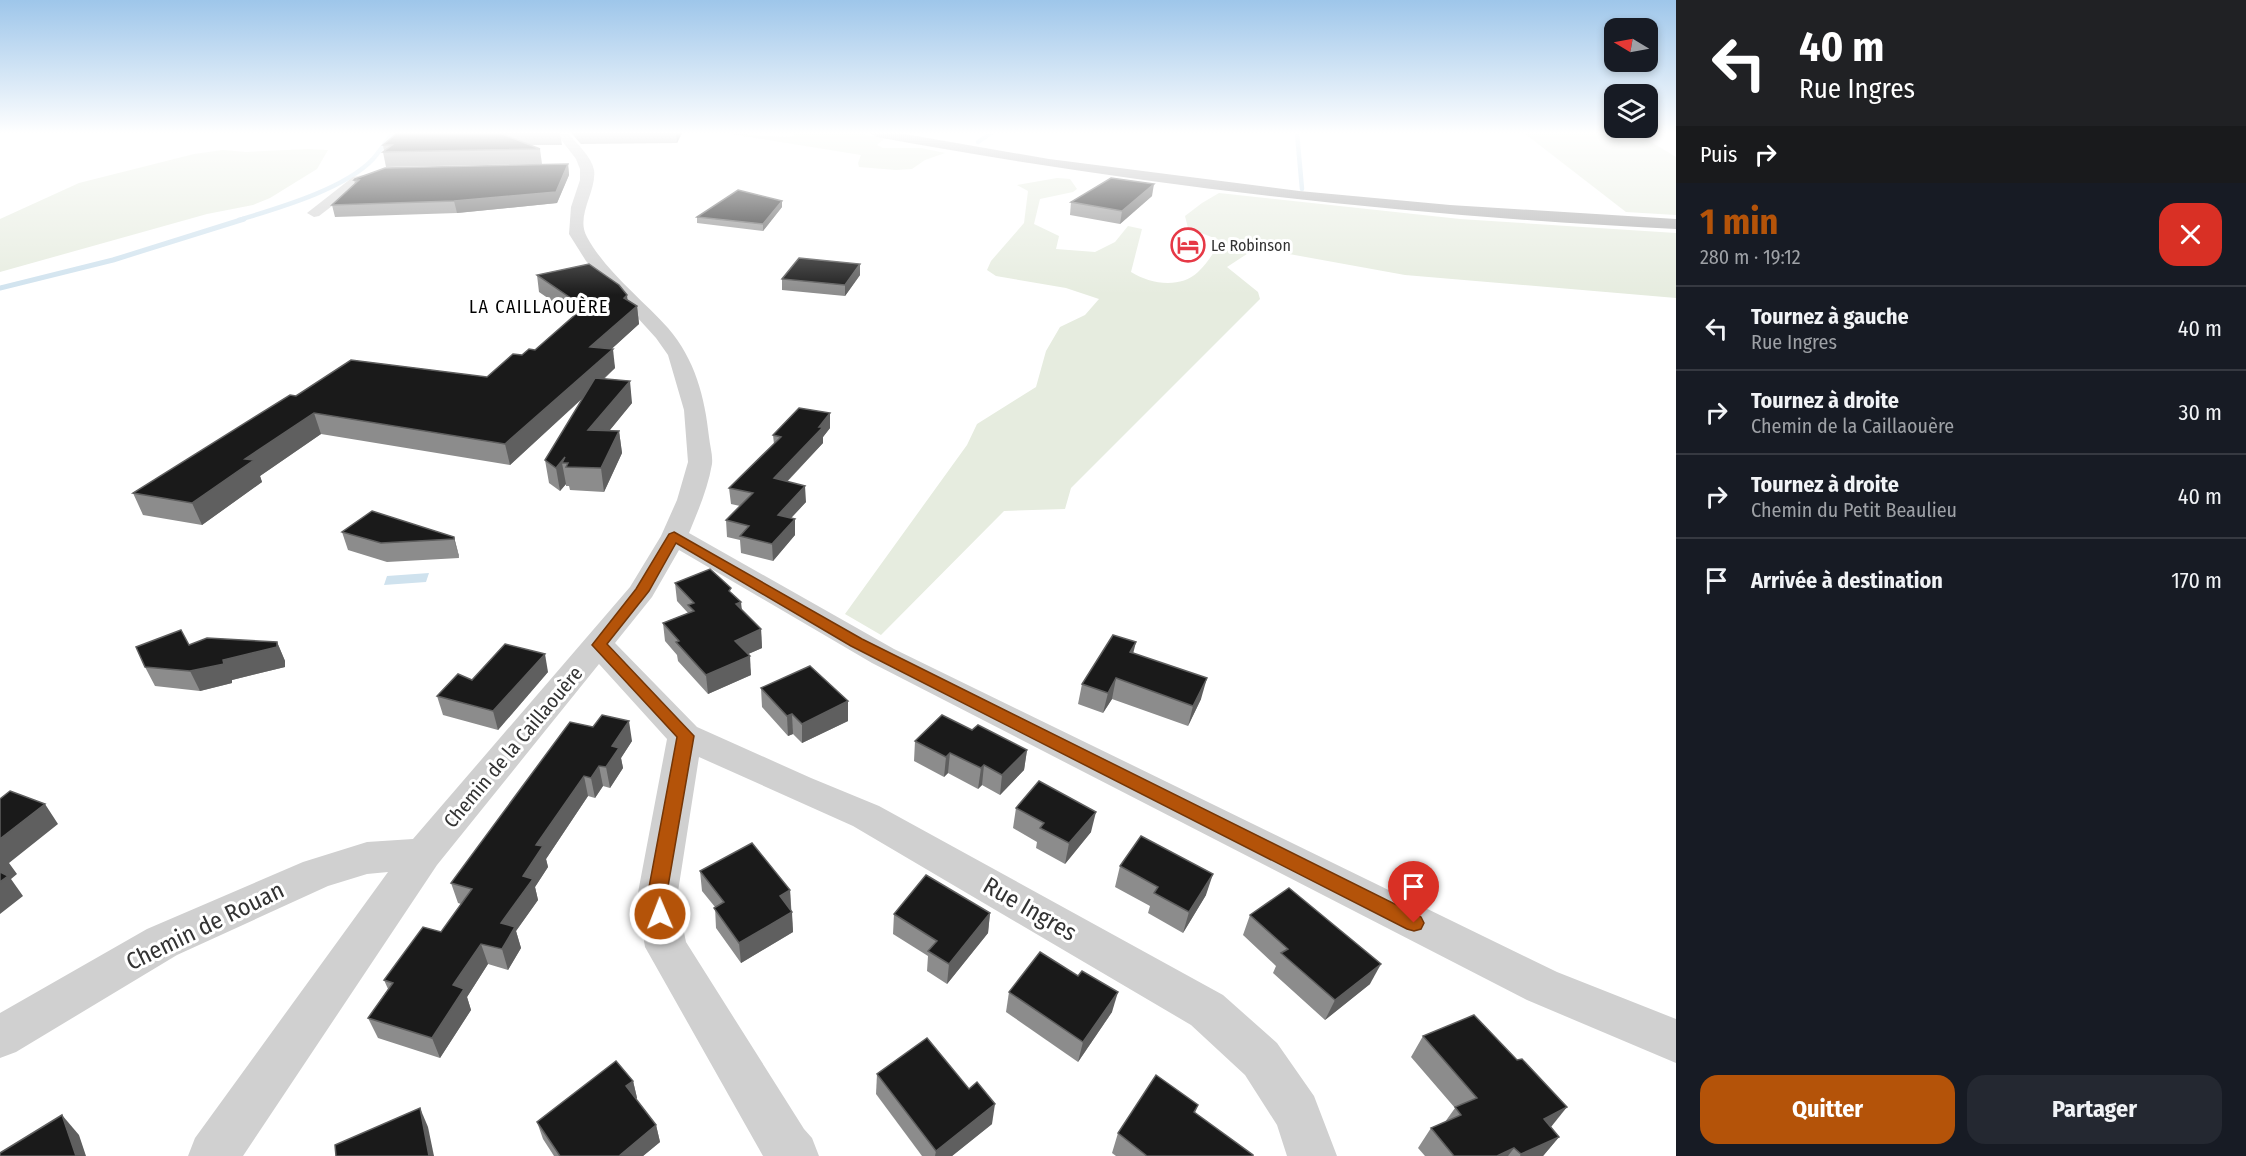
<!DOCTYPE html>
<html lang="fr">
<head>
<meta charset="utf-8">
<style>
	body { margin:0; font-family:"Fira Sans Condensed",sans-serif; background:#242831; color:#f1f3f6; height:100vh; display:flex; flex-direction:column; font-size:22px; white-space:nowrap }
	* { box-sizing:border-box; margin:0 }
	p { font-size:20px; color:#9ea1a6 }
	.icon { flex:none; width:33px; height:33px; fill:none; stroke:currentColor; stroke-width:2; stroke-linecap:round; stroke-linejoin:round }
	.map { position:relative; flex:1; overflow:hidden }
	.side { display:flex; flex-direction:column; background:#171b24; width:570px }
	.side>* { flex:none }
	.hud { background:#202124; color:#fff; overflow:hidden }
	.needle { width:39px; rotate:280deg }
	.buttons { position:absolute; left:1604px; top:18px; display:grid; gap:12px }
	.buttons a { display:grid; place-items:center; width:54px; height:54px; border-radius:12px; background:#171b24; box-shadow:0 3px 9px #0003; font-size:30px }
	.pin { position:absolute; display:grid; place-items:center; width:51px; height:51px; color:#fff; margin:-62px -26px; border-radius:50% 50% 50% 0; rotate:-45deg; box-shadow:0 0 6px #0007 }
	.pin .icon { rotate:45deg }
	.me { position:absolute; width:66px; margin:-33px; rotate:359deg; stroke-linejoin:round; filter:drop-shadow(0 0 4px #0008) }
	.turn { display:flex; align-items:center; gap:21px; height:126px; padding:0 24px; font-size:27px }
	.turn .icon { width:78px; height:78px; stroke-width:2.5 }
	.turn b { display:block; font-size:42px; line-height:51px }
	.then { display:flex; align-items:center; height:57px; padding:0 24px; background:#0003; gap:12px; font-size:22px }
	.round { display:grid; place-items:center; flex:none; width:63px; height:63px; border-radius:18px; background:#242831 }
	.headline { display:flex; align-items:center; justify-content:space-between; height:102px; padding:0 24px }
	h1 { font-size:36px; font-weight:700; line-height:45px; color:#b45309 }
	.primary-button { display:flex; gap:12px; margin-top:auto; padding:12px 24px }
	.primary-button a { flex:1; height:69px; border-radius:18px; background:#b45309; color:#fff; font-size:24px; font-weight:700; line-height:69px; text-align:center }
	.primary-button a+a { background:#242831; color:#f1f3f6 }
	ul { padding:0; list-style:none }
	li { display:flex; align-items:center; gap:18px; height:84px; padding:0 24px; border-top:2px solid #363941 }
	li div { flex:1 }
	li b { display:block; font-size:22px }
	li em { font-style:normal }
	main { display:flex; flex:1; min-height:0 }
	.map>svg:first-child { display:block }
	.green { fill:#e6ecdf }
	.water { fill:#cfe2ee }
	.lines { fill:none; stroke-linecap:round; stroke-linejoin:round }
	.stream-far1 { stroke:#cfe2ee; stroke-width:4.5 }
	.stream { stroke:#cfe2ee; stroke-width:5 }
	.street { fill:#d0d0d0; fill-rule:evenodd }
	.primary { fill:#ababab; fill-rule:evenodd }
	.wall { fill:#8c8c8c }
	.shaded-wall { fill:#5f5f5f }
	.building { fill:#1a1a1a; stroke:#5f5f5f; stroke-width:1.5 }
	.route { fill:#b45309; stroke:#753606; stroke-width:1.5 }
	.labels { text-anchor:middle; stroke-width:6; stroke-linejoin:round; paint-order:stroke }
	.far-poi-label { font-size:16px; fill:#333; stroke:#fff; text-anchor:start }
	.far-neighbourhood-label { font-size:18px; letter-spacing:1.5px; fill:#000; stroke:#fff }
	.street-label { font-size:20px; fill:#333; stroke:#fff }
	.near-street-label { font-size:24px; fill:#333; stroke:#fff }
</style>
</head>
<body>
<main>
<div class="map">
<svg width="1676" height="1156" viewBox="0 0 1676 1156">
	<rect width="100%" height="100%" fill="#fff"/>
	<g class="green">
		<path d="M724,133L786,137L794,136L793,133H857L885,138L877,145L883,148H921L945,153L925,160L912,169L896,170L859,167L858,163L861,155Z"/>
		<path d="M1524,133H1636L1676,157V215L1626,212Z"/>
		<path d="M308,149L328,150L317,169L270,198L253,205L207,214L0,272V219L79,183L194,154L223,150L246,152Z"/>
		<path d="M1057,178L1070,179L1077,189L1073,192L1040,199L1034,224L1059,236L1056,249L1095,252L1115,242L1128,226L1142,229L1131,272C1150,284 1180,289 1198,272C1207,264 1214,251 1222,241L1188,228L1185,216L1202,203L1219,193L1460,219L1676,233V298L1405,275L1256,248L1227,267L1258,292L1260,299L1071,488L1065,509L1004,511L881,635L845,614L967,445L977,424L1036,387L1046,351L1060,327L1085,315L1099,299L1066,288L996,276L987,270L991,261L1024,223L1028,191L1017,185Z"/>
	</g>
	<path class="water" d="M429,573L426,582L384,585L387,576Z"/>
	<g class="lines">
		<g class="stream-far1">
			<path d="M1297,133L1302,189"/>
			<path d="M978,142L991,133"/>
			<path d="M239,220C278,208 345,189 373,159C380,151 386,141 393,133"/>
		</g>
		<path class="stream" d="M0,288L113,260L244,219"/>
		<g class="street">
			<path d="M556,133H568C577,144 591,156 594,170C597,191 575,216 587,237C606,272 642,299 668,328C695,359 705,398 709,437C710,446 713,456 712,464C708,488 698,511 689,533L894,649L1557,972L1676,1019V1063L1527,1000L872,663L679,550L652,597L615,643L697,727L811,778L879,806L1223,995L1277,1043L1314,1096L1337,1156H1287L1277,1125L1245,1075L1191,1025L853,826L699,757L677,898L686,942L804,1129L812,1138L819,1156H763L645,947L637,898L667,739L599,664L437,865L243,1156H188L195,1138L388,872L367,874L328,886L177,955L16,1052L0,1058V1013L147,929L303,862L367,842L413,839L630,587L661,536L677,500L688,462L684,410L668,355L656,338L586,261L569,234L571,207L580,180V169L576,159Z"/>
			<path d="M393,169L398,170L400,173L398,176L362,183L319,216L314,217L307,213L353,177Z"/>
		</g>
		<path class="primary" d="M870,133H899L1049,159L1299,191L1450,205L1676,219V229C1407,216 1142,186 877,137Z"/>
	</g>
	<g class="wall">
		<path d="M397,133H560L562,145H530L540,149L542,164L386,167L383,152L384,151L383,145Z"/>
		<path d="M571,133H682L677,143L581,144Z"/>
		<path d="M568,164L569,175L557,203L457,213L335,217L332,205L355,184L354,180Z"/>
		<path d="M1152,196L1120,224L1070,215L1071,202Z"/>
		<path d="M782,207L763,231L697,223V217Z"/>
		<path d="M860,264V275L845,296L782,290V279Z"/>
		<path d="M537,275L628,300L637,306L639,324L611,349L615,368L604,379L632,403L609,431H619L622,453L604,492L570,490L569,486H566V484L560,491L549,483L545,460L583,398L510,465L321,434L260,476L262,482L202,525L143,515L133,493L296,396L487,377L522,355L535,350L574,316L539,292Z"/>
		<path d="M830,413V428L823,437V443L787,482L806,502L791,518L795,535L773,561L741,553L740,540L727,537L726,520L740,506L731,504L729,488L774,444L773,435Z"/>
		<path d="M342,532L454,537L459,558L387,562L348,550Z"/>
		<path d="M675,583L732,593L742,610L761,629L762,648L748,654L751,675L708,694L678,661L677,655L665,641L663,623L688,613L677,601Z"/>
		<path d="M277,642L285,661V667L232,680V683L200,691L155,686L145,667L189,645Z"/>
		<path d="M1133,653L1201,699L1188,726L1112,699L1103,713L1078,704L1082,684Z"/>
		<path d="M548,672L498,730L443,715L437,696L472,680Z"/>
		<path d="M761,688L848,721L802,743L793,734L788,736L762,707Z"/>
		<path d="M570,722L632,741L621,758L623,768L610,788L603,786L595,798L588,796L546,859L548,867L535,887L538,900L516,931L521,948L508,970L488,964L467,997L471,1010L440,1058L378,1038L368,1018L388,989L384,980L441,932L461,904L458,903L451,883Z"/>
		<path d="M972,730L1027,750L1024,770L1000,795L982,785L978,789L948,773L944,777L914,761L915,741Z"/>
		<path d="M1016,808L1091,832L1065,864L1036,848L1037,842L1013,828Z"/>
		<path d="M1120,866L1206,895L1183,933L1148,913L1150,906L1115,887Z"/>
		<path d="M700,871L790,890L793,932L741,963L716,928L715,907L702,891Z"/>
		<path d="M990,913L988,933L947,984L927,971L928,956L893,934L894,914Z"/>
		<path d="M1250,915L1370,984L1325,1020L1273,973L1276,966L1243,935Z"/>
		<path d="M1009,992L1112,1012L1078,1062L1006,1012Z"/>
		<path d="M1423,1036L1551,1127L1559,1137L1543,1156H1425L1418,1148L1431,1128L1445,1122L1455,1108L1411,1057Z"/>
		<path d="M877,1074L992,1124L952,1156H922L876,1094Z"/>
		<path d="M633,1081L637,1098L636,1099L656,1125L660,1142L643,1156H554L543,1139L537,1122Z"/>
		<path d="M1198,1105L1195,1113L1253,1156H1116L1112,1153L1118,1133Z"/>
	</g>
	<g class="shaded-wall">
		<path d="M676,133H682L677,143Z"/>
		<path d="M568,164L569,175L557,203L457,213L454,201Z"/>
		<path d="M1154,184L1152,196L1120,224L1122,211Z"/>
		<path d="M782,201V207L763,231V224Z"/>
		<path d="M860,264V275L845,296V285Z"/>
		<path d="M627,295L629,312L637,306L639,324L593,366L590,347L624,298Z"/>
		<path d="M613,349L615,368L510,465L505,444Z"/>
		<path d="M630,381L632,403L592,452L588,430Z"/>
		<path d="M314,413L321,434L260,476L262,482L202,525L192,503L245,459Z"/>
		<path d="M830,413V428L823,437V443L774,495V478Z"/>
		<path d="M619,431L622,453L604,492L601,468Z"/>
		<path d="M565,457L562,463L566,484L560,491L556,468Z"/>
		<path d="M805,486L806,502L779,531L778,515Z"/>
		<path d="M795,519V535L773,561L772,544Z"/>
		<path d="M454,537L459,556V558L454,539Z"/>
		<path d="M741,602L743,620L736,604Z"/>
		<path d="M761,629L762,648L737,659L735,641Z"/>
		<path d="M277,642L285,661V667L232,680V683L200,691L190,671Z"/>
		<path d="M1136,642L1131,662L1130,652Z"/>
		<path d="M545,654L548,672L498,730L493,711Z"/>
		<path d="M750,656L751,675L708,694L706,675Z"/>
		<path d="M1116,678L1112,699L1103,713L1108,693Z"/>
		<path d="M1207,678L1201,699L1188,726L1193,706Z"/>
		<path d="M848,701V721L802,743V724Z"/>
		<path d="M792,714L793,734L788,736L787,716Z"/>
		<path d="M629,721L632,741L621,758L623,768L610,788L606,767L612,746Z"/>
		<path d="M1027,750L1024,770L1000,795L1002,775Z"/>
		<path d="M950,753L948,773L944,777L946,757Z"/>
		<path d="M984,765L982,785L978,789L981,768Z"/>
		<path d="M599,766L603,786L595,798L591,778Z"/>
		<path d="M584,776L588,796L546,859L548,867L535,887L538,900L516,931L521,948L508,970L502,949L501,923L523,876L536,845Z"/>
		<path d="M45,804L58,824L9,863L17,874L11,879L23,896L0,914V839Z"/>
		<path d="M1096,812L1091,832L1065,864L1069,843Z"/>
		<path d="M1213,874L1206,895L1183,933L1189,912Z"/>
		<path d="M790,890L791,911L780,896Z"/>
		<path d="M792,912L793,932L741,963L739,943Z"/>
		<path d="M990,913L988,933L947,984L949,964Z"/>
		<path d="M481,944L488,964L467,997L471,1010L440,1058L432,1038L453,985Z"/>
		<path d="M1381,964L1370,984L1325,1020L1335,1000Z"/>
		<path d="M1118,992L1112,1012L1078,1062L1083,1042Z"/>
		<path d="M633,1081L637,1098L630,1104L626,1086Z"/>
		<path d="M995,1104L992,1124L952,1156H935L936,1151Z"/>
		<path d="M1567,1107L1551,1127L1544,1119Z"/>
		<path d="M420,1108L428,1127L434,1156H429Z"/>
		<path d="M62,1115L79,1135L86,1156H76Z"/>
		<path d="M656,1125L660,1142L643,1156H619Z"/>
		<path d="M1559,1137L1543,1156H1520L1521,1154Z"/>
		<path d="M1514,1148L1508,1156H1497Z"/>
	</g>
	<g class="building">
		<path d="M397,133H500L540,149L383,152L392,145H383Z"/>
		<path d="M568,164L556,192L454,201L332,205L359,180H354L355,179L385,168Z"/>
		<path d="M1111,178L1154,184L1122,211L1071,202Z"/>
		<path d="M738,190L782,201L763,224L697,217Z"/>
		<path d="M799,258L860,264L845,285L782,279Z"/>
		<path d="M589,264L619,285L627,295L624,298L637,306L590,347L613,349L505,444L314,413L245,459L254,460L192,503L133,493L290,395L296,396L351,360L487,377L513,354L522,355L529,349L535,350L584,307L537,275Z"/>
		<path d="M595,378L630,381L588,430L619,431L601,468L566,467L568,463H562L565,457L556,468L545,460Z"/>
		<path d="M799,408L830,413L819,427H823L774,478L805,486L778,515L795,519L772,544L740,536L749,526L726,520L753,493L729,488L781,437L773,435Z"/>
		<path d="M372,511L454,537V539L381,543L342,532Z"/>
		<path d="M710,569L731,588L729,591L741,602L736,604L761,629L735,641L750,656L706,675L676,642L679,641L663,623L694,611L688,605L694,603L675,583Z"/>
		<path d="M181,630L189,645L207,638L277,642V647L223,660L224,664L190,671L145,667L136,647Z"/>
		<path d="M1113,635L1136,642L1130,652L1207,678L1193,706L1116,678L1108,693L1082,684Z"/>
		<path d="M505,644L545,654L493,711L437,696L458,674L472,680Z"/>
		<path d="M810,666L848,701L802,724L792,714L787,716L761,688Z"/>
		<path d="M602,715L629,721L612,746L619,748L606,767L599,766L591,778L584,776L536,845L543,846L523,876L533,879L501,923L515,927L502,949L481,944L453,985L464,989L432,1038L368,1018L393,983L384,980L423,927L441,932L472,889L451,883L570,722L593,727Z"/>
		<path d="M942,715L972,730L978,725L1027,750L1002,775L984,765L981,768L950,753L946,757L915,741Z"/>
		<path d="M1039,781L1096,812L1069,843L1040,828L1044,823L1016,808Z"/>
		<path d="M10,791L45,804L0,839V799Z"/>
		<path d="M1141,836L1213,874L1189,912L1154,893L1158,887L1120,866Z"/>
		<path d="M752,843L790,890L780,896L792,912L739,943L714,908L724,902L700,871Z"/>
		<path d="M0,872L8,876L0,882Z"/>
		<path d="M926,875L990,913L949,964L928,951L937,941L894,914Z"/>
		<path d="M1289,888L1381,964L1335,1000L1281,953L1288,949L1250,915Z"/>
		<path d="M1040,952L1078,976L1082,971L1118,992L1083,1042L1009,992Z"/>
		<path d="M1474,1015L1517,1060L1522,1059L1567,1107L1544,1119L1559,1137L1521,1154L1514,1148L1497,1156H1454L1431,1128L1461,1115L1455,1107L1477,1098L1423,1036Z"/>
		<path d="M927,1038L969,1089L977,1082L995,1104L936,1151L877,1074Z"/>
		<path d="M616,1061L633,1081L626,1086L656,1125L619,1156H560L537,1122Z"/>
		<path d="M1156,1075L1198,1105L1194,1112L1253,1155V1156H1147L1118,1133Z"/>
		<path d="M420,1108L429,1156H336L335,1145Z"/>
		<path d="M62,1115L76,1156H0V1153Z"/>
	</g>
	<linearGradient id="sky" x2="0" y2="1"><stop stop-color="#9ec6ea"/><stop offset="0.45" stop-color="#fff"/><stop offset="1" stop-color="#fff" stop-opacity="0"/></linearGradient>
	<rect width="1676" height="295" fill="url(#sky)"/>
	<path class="route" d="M674,532L862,639L1421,917L1424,923L1421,929L1414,931L1407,929L851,646L676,543L649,591L607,644L694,736L666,898L670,914L667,920L660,923L653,920L647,898L677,737L592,645L636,589L669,534Z"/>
	<defs>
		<g id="hotel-ring" transform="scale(1.725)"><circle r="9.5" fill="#fff" stroke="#e63946" stroke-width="1.5"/><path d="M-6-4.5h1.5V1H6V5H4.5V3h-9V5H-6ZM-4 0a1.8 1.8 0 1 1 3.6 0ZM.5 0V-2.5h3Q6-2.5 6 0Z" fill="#e63946"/></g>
	</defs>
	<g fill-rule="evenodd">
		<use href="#hotel-ring" x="1188" y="245"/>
	</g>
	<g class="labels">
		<g class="far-poi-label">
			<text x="1211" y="251">Le Robinson</text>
		</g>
		<g class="far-neighbourhood-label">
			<text x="539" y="313">LA CAILLAOUÈRE</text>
		</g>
		<g class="street-label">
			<text transform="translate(513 747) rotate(-50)" y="7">Chemin de la Caillaouère</text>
		</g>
		<g class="near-street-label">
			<text transform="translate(1030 909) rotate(30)" y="8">Rue Ingres</text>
			<text transform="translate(205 926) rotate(-26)" y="8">Chemin de Rouan</text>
		</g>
	</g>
</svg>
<div class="buttons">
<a><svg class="needle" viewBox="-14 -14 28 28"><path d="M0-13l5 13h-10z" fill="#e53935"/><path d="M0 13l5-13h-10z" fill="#9ea1a6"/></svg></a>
<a><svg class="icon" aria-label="layers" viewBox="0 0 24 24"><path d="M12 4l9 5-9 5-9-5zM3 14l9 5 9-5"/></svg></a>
</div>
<div class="pin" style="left:1414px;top:923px;background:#d93025"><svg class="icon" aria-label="arrive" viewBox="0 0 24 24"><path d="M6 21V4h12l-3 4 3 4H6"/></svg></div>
<svg class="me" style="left:660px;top:914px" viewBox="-20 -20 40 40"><circle r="17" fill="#b45309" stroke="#fff" stroke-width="3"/><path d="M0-11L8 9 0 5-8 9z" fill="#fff"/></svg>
</div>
<section class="side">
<div class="hud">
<div class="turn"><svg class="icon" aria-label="left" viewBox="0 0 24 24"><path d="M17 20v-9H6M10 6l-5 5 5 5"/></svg><div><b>40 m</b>Rue Ingres</div></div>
<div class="then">Puis<svg class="icon" aria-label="right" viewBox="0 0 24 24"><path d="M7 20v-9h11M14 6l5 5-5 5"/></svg></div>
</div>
<div class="headline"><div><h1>1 min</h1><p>280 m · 19:12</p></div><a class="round" style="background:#d93025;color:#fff"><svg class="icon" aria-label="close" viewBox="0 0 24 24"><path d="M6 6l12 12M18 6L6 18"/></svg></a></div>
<ul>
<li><svg class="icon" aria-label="left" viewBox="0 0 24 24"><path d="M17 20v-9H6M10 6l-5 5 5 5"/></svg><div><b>Tournez à gauche</b><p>Rue Ingres</p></div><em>40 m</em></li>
<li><svg class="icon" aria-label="right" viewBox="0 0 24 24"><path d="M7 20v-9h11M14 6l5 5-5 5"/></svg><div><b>Tournez à droite</b><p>Chemin de la Caillaouère</p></div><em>30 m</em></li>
<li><svg class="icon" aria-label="right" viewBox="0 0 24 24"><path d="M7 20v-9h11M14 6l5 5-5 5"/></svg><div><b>Tournez à droite</b><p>Chemin du Petit Beaulieu</p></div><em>40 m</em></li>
<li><svg class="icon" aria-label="arrive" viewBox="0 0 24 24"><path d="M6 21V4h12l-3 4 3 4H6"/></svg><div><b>Arrivée à destination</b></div><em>170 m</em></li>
</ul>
<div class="primary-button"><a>Quitter</a><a>Partager</a></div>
</section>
</main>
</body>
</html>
